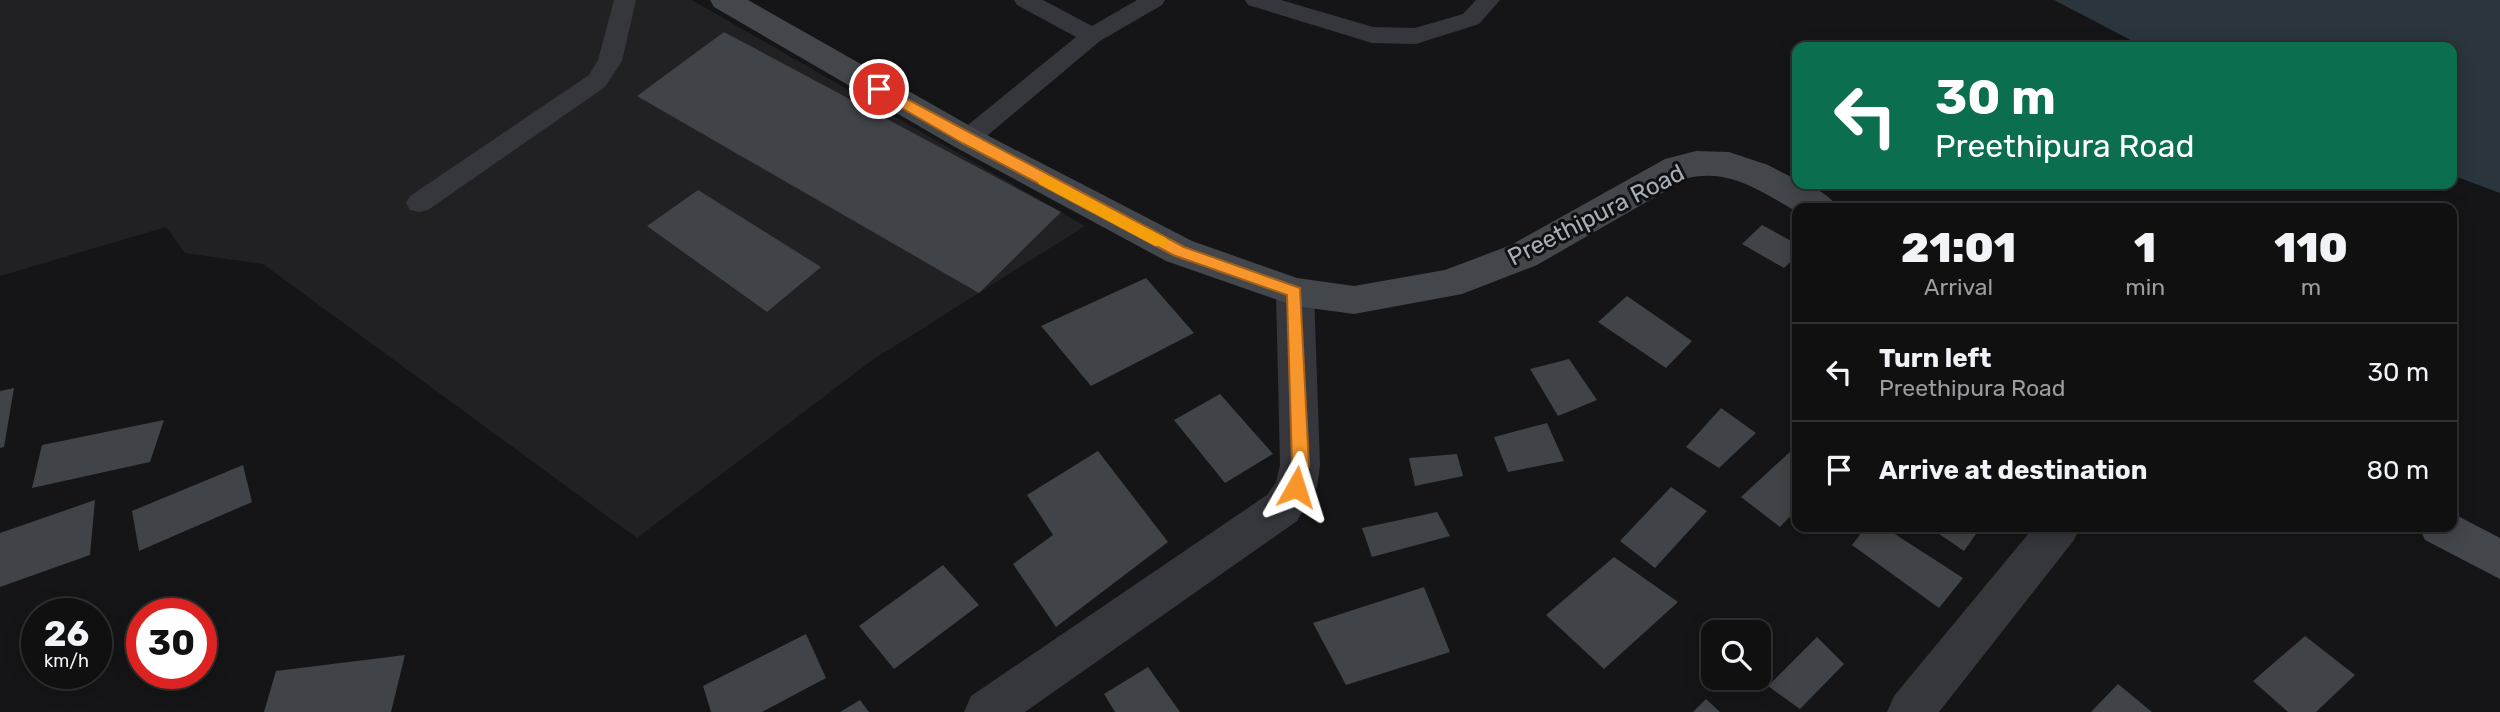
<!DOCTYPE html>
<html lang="en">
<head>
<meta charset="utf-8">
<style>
	body { margin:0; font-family:Rubik,sans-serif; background:#19191a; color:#f1f3f6; height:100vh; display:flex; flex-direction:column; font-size:26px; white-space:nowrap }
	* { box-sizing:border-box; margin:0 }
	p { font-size:23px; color:#9c9d9f }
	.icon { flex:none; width:38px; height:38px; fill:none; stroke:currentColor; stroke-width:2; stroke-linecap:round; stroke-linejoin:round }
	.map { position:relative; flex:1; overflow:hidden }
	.panel { position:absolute; left:1792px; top:203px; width:665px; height:329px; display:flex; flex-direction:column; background:#101011; border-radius:14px; box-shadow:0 4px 18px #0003,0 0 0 2px #303031 }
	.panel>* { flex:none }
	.banner { position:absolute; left:1792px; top:42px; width:665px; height:147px; border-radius:14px; box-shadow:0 4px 18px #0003,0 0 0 2px #303031; background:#0b6e4f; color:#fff; overflow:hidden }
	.buttons { position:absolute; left:1701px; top:620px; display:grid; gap:14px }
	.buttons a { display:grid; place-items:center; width:70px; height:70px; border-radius:14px; background:#101011; box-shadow:0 4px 18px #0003,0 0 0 2px #303031; font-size:35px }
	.speed { position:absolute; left:21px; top:598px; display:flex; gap:14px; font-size:35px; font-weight:700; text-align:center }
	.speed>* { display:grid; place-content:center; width:91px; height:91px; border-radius:50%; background:#101011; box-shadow:0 4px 18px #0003,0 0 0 2px #303031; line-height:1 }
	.speed small { font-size:18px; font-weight:400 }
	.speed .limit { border:10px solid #d22; background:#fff; color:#111 }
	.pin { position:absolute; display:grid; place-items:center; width:60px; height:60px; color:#fff; margin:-30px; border:4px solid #fff; border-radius:50%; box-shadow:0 2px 7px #0007 }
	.me { position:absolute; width:77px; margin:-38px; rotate:6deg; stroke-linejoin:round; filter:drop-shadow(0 0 5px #0008) }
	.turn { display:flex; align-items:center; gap:24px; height:147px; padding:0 28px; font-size:32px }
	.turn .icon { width:91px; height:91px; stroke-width:2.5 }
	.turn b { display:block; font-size:49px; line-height:60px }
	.eta { display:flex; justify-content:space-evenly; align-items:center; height:119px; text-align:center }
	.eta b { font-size:42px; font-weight:800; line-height:49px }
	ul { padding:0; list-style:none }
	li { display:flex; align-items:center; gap:21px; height:98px; padding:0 28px; border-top:2px solid #303031 }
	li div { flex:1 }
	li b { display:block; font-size:26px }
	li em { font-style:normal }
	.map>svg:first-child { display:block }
	.built { fill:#212124 }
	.water { fill:#2a363b }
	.building { fill:#404347 }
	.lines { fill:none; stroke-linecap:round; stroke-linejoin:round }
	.lane { fill:#35373c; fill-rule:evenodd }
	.street { fill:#35373c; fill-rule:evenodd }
	.secondary { fill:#43474c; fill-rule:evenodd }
	.route { fill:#f9962b; stroke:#a2621c; stroke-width:2 }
	.slow { fill:#f59e0b }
	.labels { text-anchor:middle; stroke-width:6; stroke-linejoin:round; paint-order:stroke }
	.street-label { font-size:24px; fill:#a6aeb7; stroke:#101012 }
</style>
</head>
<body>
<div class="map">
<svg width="2500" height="712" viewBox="0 0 2500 712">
	<rect width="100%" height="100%" fill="#151517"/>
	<path class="built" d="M0,0H692L1085,226L871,361L637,538L263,264L185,253L166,227L0,276Z"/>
	<path class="water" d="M2054,0H2500V193L2452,175V47H2144Z"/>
	<g class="building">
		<path d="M724,32L1061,212L979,293L637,96Z"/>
		<path d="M698,190L821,267L767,312L647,226Z"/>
		<path d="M1762,225L1797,244V256L1784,268L1742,244Z"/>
		<path d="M1146,278L1194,333L1091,386L1041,326Z"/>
		<path d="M1627,296L1692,341L1666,368L1598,322Z"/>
		<path d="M1569,359L1597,400L1558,416L1530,369Z"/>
		<path d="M14,388L4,447L0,448V391Z"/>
		<path d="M1220,394L1273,454L1225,483L1174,420Z"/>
		<path d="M1721,408L1756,433L1719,468L1686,447Z"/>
		<path d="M164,420L150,462L32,488L42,445Z"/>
		<path d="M1547,423L1564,461L1508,472L1494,437Z"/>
		<path d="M1792,450L1797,454V509L1780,527L1741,497Z"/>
		<path d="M1098,451L1168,542L1056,627L1013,564L1053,535L1027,495Z"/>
		<path d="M1457,454L1463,476L1415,486L1409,458Z"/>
		<path d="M243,465L252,502L139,551L132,511Z"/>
		<path d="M1671,487L1707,511L1655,568L1620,541Z"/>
		<path d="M95,500L90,555L0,587V533Z"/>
		<path d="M1437,512L1450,536L1372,557L1362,528Z"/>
		<path d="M1866,527H1884L1963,578L1939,608L1852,545Z"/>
		<path d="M1929,527H1981L1964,551Z"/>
		<path d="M1614,557L1678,602L1604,669L1546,615Z"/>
		<path d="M943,565L979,605L894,669L859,626Z"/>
		<path d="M1424,587L1450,652L1346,685L1313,623Z"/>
		<path d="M806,634L826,678L762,712H711L703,686Z"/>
		<path d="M2305,636L2355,675L2316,712H2288L2253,681Z"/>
		<path d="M1817,637L1844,664L1800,709L1768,686Z"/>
		<path d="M405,655L391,712H264L276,671Z"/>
		<path d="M1148,667L1180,712H1115L1104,694Z"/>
		<path d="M2118,684L2152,712H2091Z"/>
		<path d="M1706,699L1720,712H1693Z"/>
		<path d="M860,700L869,712H840Z"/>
	</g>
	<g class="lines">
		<g class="lane">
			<path d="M614,0H636L622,61L605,87L428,210L419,212L410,210L406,203L410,196L589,75L598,60Z"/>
			<path d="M1014,0H1043L1092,26L1137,0H1165L1162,5L1100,41L976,145L967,148L958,145L955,139L958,133L1076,37L1017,5Z"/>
			<path d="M1245,0H1281L1373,27L1415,28L1463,14L1476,0H1500L1479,24L1416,44L1372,43L1248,5Z"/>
		</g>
		<g class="street">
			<path d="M1295,278L1308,282L1314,292L1320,465L1317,487L1297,521L1025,712H964L971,696L1267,495L1276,482L1280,465L1276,292L1282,282Z"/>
			<path d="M2034,527H2080L2074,540L1939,712H1887L1894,696Z"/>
		</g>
		<g class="secondary">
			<path d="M710,0H748L979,131L1192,241L1297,278L1354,286L1445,270L1511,245L1665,159L1696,151L1729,152L1768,165L1797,180V184C1812,184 1831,196 1838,208H1797V212C1762,192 1730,168 1688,178L1537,265L1462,294L1354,314L1295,306L1166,261L955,147L714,7Z"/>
			<path d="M2452,513L2500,538V579L2425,540L2419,527H2452Z"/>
		</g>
	</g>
	<path class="route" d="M879,84L1184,247L1300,288L1309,465L1302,492L1296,494L1290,492L1288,487L1292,465L1287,295L1173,255L962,143L874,92L872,89Z"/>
	<path class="slow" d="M1044,175L1166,238L1168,242L1166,246H1155L1039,184L1037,180Z"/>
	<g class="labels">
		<g class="street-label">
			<text transform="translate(1596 215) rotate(-27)" y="8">Preethipura Road</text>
		</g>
	</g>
</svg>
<div class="buttons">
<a><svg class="icon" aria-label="search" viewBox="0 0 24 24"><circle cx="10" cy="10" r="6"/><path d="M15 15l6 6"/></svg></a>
</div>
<div class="speed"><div>26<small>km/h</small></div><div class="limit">30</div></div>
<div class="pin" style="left:879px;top:89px;background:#d93025"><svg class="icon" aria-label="arrive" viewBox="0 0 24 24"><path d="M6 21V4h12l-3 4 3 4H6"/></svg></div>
<svg class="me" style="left:1296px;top:487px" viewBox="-20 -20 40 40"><path d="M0-17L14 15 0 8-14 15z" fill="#f9962b" stroke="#fff" stroke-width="4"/></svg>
<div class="banner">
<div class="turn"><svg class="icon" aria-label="left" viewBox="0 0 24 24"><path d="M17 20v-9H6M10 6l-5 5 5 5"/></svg><div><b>30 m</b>Preethipura Road</div></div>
</div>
<section class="panel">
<div class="eta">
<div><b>21:01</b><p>Arrival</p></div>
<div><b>1</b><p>min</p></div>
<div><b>110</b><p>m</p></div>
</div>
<ul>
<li><svg class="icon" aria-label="left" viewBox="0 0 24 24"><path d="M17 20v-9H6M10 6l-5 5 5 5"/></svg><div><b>Turn left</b><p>Preethipura Road</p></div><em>30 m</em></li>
<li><svg class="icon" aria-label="arrive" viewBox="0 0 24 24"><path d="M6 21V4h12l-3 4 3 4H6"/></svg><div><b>Arrive at destination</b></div><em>80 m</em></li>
</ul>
</section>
</div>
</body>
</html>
